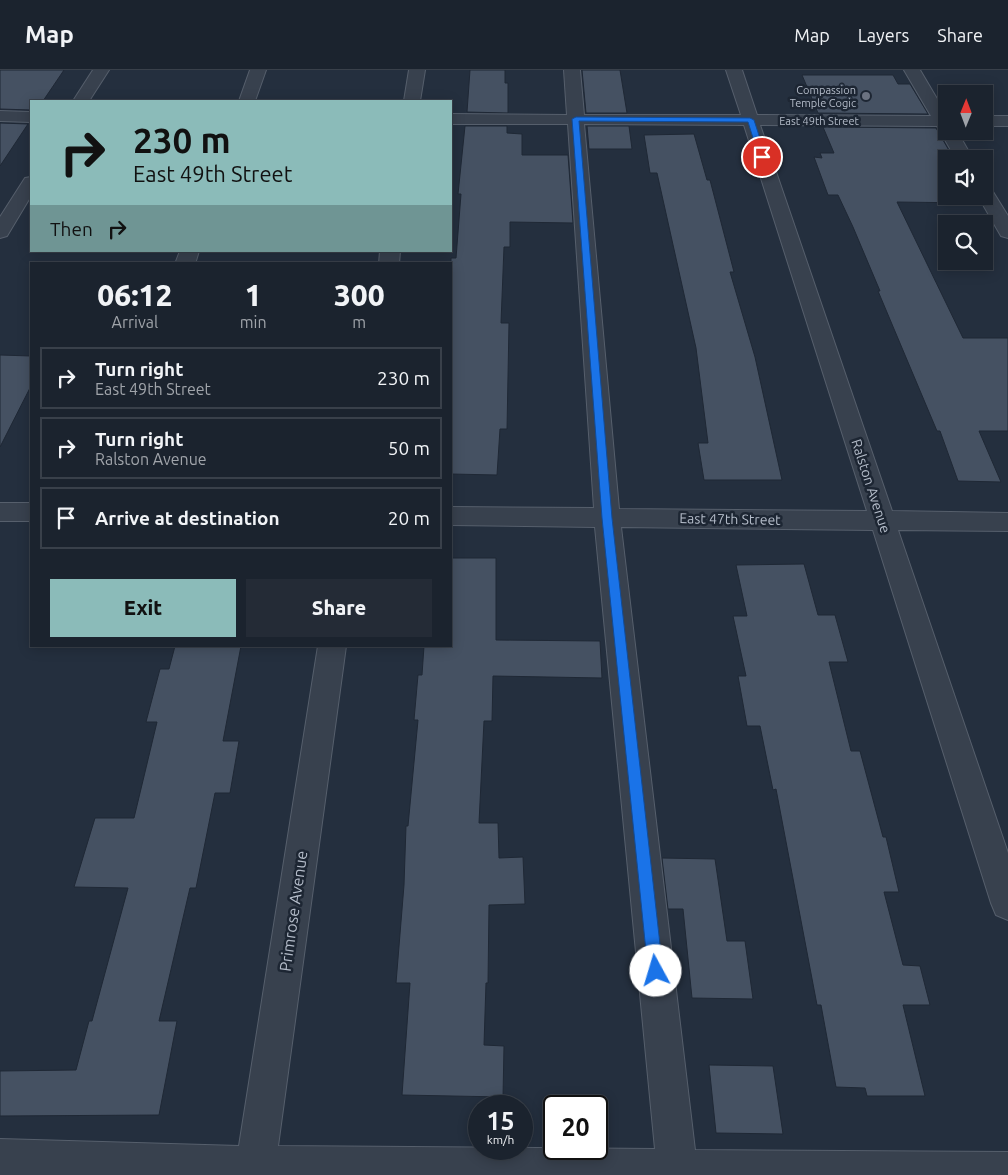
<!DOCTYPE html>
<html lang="en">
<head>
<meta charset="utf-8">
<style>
	body { margin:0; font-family:Ubuntu,sans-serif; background:#242b36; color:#f1f3f6; height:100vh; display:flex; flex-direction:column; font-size:19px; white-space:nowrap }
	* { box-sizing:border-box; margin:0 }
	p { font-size:16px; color:#a0a4aa }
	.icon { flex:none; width:28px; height:28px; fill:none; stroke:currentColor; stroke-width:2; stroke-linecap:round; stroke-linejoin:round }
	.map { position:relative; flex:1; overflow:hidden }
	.drawer { position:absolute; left:30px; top:192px; width:422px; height:385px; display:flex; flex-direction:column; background:#1b232e; border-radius:0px; box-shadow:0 2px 12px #0003,0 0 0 1px #39404a }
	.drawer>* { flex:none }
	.hud { position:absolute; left:30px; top:30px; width:422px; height:152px; border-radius:0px; box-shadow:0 2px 12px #0003,0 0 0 1px #39404a; background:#8bbbb9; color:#111; overflow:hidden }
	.needle { width:32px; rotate:1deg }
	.tools { position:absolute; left:938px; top:15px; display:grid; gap:10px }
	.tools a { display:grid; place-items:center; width:55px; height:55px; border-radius:0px; background:#1b232e; box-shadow:0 2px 12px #0003,0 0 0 1px #39404a; font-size:25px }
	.speed { position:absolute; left:468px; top:1025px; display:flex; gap:10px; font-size:25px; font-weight:700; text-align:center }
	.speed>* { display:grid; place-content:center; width:65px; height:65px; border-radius:50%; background:#1b232e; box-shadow:0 2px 12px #0003,0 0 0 1px #39404a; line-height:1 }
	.speed small { font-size:12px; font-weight:400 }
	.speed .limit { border:2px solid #111; border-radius:8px; background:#fff; color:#111 }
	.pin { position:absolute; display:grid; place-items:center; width:42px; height:42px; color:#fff; margin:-21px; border:2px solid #fff; border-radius:50%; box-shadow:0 1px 5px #0007 }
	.me { position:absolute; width:55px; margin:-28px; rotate:354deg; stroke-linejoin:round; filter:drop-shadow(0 0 4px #0008) }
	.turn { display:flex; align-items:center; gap:18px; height:105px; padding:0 20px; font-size:22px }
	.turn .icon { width:65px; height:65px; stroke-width:2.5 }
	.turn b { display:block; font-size:35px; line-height:42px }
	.then { display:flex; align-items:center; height:48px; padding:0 20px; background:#0003; gap:10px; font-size:19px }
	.eta { display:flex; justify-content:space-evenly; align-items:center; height:85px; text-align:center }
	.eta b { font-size:30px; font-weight:800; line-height:35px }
	.primary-button { display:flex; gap:10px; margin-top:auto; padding:10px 20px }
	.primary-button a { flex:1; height:58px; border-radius:0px; background:#8bbbb9; color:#111; font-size:20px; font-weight:800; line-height:58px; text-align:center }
	.primary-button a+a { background:#242b36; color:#f1f3f6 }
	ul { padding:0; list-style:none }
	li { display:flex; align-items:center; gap:15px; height:62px; margin:0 10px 8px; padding:0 10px; border:2px solid #39404a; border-radius:0px }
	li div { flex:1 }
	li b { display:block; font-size:19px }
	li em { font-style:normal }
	header { display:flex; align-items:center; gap:30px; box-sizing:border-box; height:70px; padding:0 25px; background:#1b232e; border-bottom:1px solid #39404a }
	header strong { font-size:24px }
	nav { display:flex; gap:28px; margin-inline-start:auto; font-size:18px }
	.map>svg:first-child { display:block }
	.building { fill:#455162; stroke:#1f2835 }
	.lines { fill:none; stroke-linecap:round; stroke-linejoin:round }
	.minor-casing { stroke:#565f6c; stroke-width:2 }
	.minor { fill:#38414e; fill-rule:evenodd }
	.route { fill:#1a73e8; stroke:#114b97 }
	.worship-dot { fill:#6b7280; stroke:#1d2633; stroke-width:2 }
	.labels { text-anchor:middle; stroke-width:5; stroke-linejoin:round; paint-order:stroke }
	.far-poi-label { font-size:11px; fill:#b4bcc9; stroke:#1d2633; text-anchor:end }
	.far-street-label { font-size:11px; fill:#b4bcc9; stroke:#1d2633 }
	.street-label { font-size:14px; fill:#b4bcc9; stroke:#1d2633 }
	.near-street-label { font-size:16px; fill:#b4bcc9; stroke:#1d2633 }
</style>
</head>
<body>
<header>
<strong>Map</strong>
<nav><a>Map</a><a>Layers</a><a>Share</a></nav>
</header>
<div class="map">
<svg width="1008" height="1105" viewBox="0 0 1008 1105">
	<rect width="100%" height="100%" fill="#242f3e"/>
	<g class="building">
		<path d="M0,0H64L43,31H31V40L0,39Z"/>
		<path d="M470,0H505V13H508V43L467,42Z"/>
		<path d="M582,0H620L627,43H586Z"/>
		<path d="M802,5H893L898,14H910L928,44L818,43Z"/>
		<path d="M0,53L28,54L0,96Z"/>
		<path d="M465,56H507V63L522,64V85H568L573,153L510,152V177H504L501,253H509L507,359H500L497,405L451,404V188H456L461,124H458Z"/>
		<path d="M587,56H629L632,79H589Z"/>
		<path d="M823,57L936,58L954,89H946V126H966L970,133L897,132L963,268H1008V361H979L1001,412L958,411L940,361H937L878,221H880L853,157L838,125H828L814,87L822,88L820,83H834Z"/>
		<path d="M694,64L707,110H710L734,202H730L755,287L782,410H704L698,373H708L696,278L657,103H650L644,65Z"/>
		<path d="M0,285L31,286V316L0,377Z"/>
		<path d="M451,488H496V570L600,571L602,608L493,606L492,651H484L479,753H498L499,788L523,787L525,834L489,835L488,913H486L484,975L504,976L503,1027L402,1025L410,913H396L404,815L406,756H408L418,650H414L418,605H422L424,576H451Z"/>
		<path d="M804,494L818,545H835L848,592H829L851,681H860L883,767H886L899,822H884L903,895L920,896L930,935H903L925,1026H867L865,1018L836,1017L821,935H817L776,719L773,720L760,656H747L738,606H746L733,546H747L736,495Z"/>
		<path d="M175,576H241L223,671H239L230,723H215L196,818H190L159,951H177L159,1045L0,1046V1001L76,1000L89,951H92L128,818L74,817L95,748H134L157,652H146L160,599H169Z"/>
		<path d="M662,788L715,789L727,871H745L753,929L692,928L683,839H668Z"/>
		<path d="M709,995L773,996L783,1064L716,1063Z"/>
	</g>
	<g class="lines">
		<g class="minor-casing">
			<g id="minor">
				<path d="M93,0H109L89,31H73Z"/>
				<path d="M250,0H266L255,31H239Z"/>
				<path d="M409,0H425L420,31H404Z"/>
				<path d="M564,0H580L584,45H741L726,0H742L757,45L931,46L904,0H920L946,44V61H957L973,89H956L937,56L760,55L892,441L1008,443V461L898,460L1008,783V850L996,845L991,833L873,460L621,457L695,1080L1008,1082V1105H0V1069L239,1076L318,576H346L278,1076L655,1079L595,457L451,455V437L594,438L568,54H451V44L567,45ZM584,54L744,55L867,441L619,439Z"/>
				<path d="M0,41L31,42V52L0,51Z"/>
				<rect x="984" y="46" width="24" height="10"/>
				<path d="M31,107V126L7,166L0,168V147L25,108Z"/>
				<path d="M984,116L990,117L1008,146V168L1001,166L978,126H984Z"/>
				<path d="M180,181H199L195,194H175Z"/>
				<path d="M380,181H400L399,194H379Z"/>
				<rect x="0" y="433" width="31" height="18"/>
			</g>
		</g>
		<use href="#minor" class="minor"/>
	</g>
	<path class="route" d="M576,47L750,48L754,50L766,87L762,89L759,87L748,52L579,51L612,448L663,901L661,906L656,908L650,906L648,901L602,448L572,49Z"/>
	<circle class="worship-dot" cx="866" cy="26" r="5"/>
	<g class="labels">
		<g class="far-poi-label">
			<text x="856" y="24">Compassion<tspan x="856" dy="13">Temple Cogic</tspan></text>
		</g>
		<g class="far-street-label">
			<text x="819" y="55">East 49th Street</text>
		</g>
		<g class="street-label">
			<text transform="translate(871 416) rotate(72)" y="5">Ralston Avenue</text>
			<text transform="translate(730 449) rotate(1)" y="5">East 47th Street</text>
		</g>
		<g class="near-street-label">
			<text transform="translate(293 841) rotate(-82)" y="6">Primrose Avenue</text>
		</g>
	</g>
</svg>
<div class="tools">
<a><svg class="needle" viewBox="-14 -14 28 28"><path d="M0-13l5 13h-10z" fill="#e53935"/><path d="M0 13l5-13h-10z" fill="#a0a4aa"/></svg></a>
<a><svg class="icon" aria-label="sound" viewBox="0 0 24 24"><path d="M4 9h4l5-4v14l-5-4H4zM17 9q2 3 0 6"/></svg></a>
<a><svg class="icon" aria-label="search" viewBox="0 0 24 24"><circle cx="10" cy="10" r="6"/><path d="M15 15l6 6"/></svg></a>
</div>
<div class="speed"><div>15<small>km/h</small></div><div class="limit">20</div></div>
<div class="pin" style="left:762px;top:87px;background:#d93025"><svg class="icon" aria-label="arrive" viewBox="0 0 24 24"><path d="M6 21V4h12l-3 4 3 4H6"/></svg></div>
<svg class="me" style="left:656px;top:901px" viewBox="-20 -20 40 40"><circle r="19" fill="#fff"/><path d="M0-13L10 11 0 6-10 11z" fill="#1a73e8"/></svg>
<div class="hud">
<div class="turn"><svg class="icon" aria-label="right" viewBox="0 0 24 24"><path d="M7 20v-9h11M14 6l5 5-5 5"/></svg><div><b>230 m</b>East 49th Street</div></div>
<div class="then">Then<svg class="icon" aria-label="right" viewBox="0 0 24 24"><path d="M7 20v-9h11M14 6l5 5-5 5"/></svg></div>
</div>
<section class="drawer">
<div class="eta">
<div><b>06:12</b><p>Arrival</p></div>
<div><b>1</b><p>min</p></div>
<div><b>300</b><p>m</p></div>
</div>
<ul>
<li><svg class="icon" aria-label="right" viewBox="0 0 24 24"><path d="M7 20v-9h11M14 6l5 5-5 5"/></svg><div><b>Turn right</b><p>East 49th Street</p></div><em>230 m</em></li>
<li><svg class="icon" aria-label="right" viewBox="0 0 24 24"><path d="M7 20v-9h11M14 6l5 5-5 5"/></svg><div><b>Turn right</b><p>Ralston Avenue</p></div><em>50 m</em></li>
<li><svg class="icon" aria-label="arrive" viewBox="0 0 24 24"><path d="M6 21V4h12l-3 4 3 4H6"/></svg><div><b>Arrive at destination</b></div><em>20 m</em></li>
</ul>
<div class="primary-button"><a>Exit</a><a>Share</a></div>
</section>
</div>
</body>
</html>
